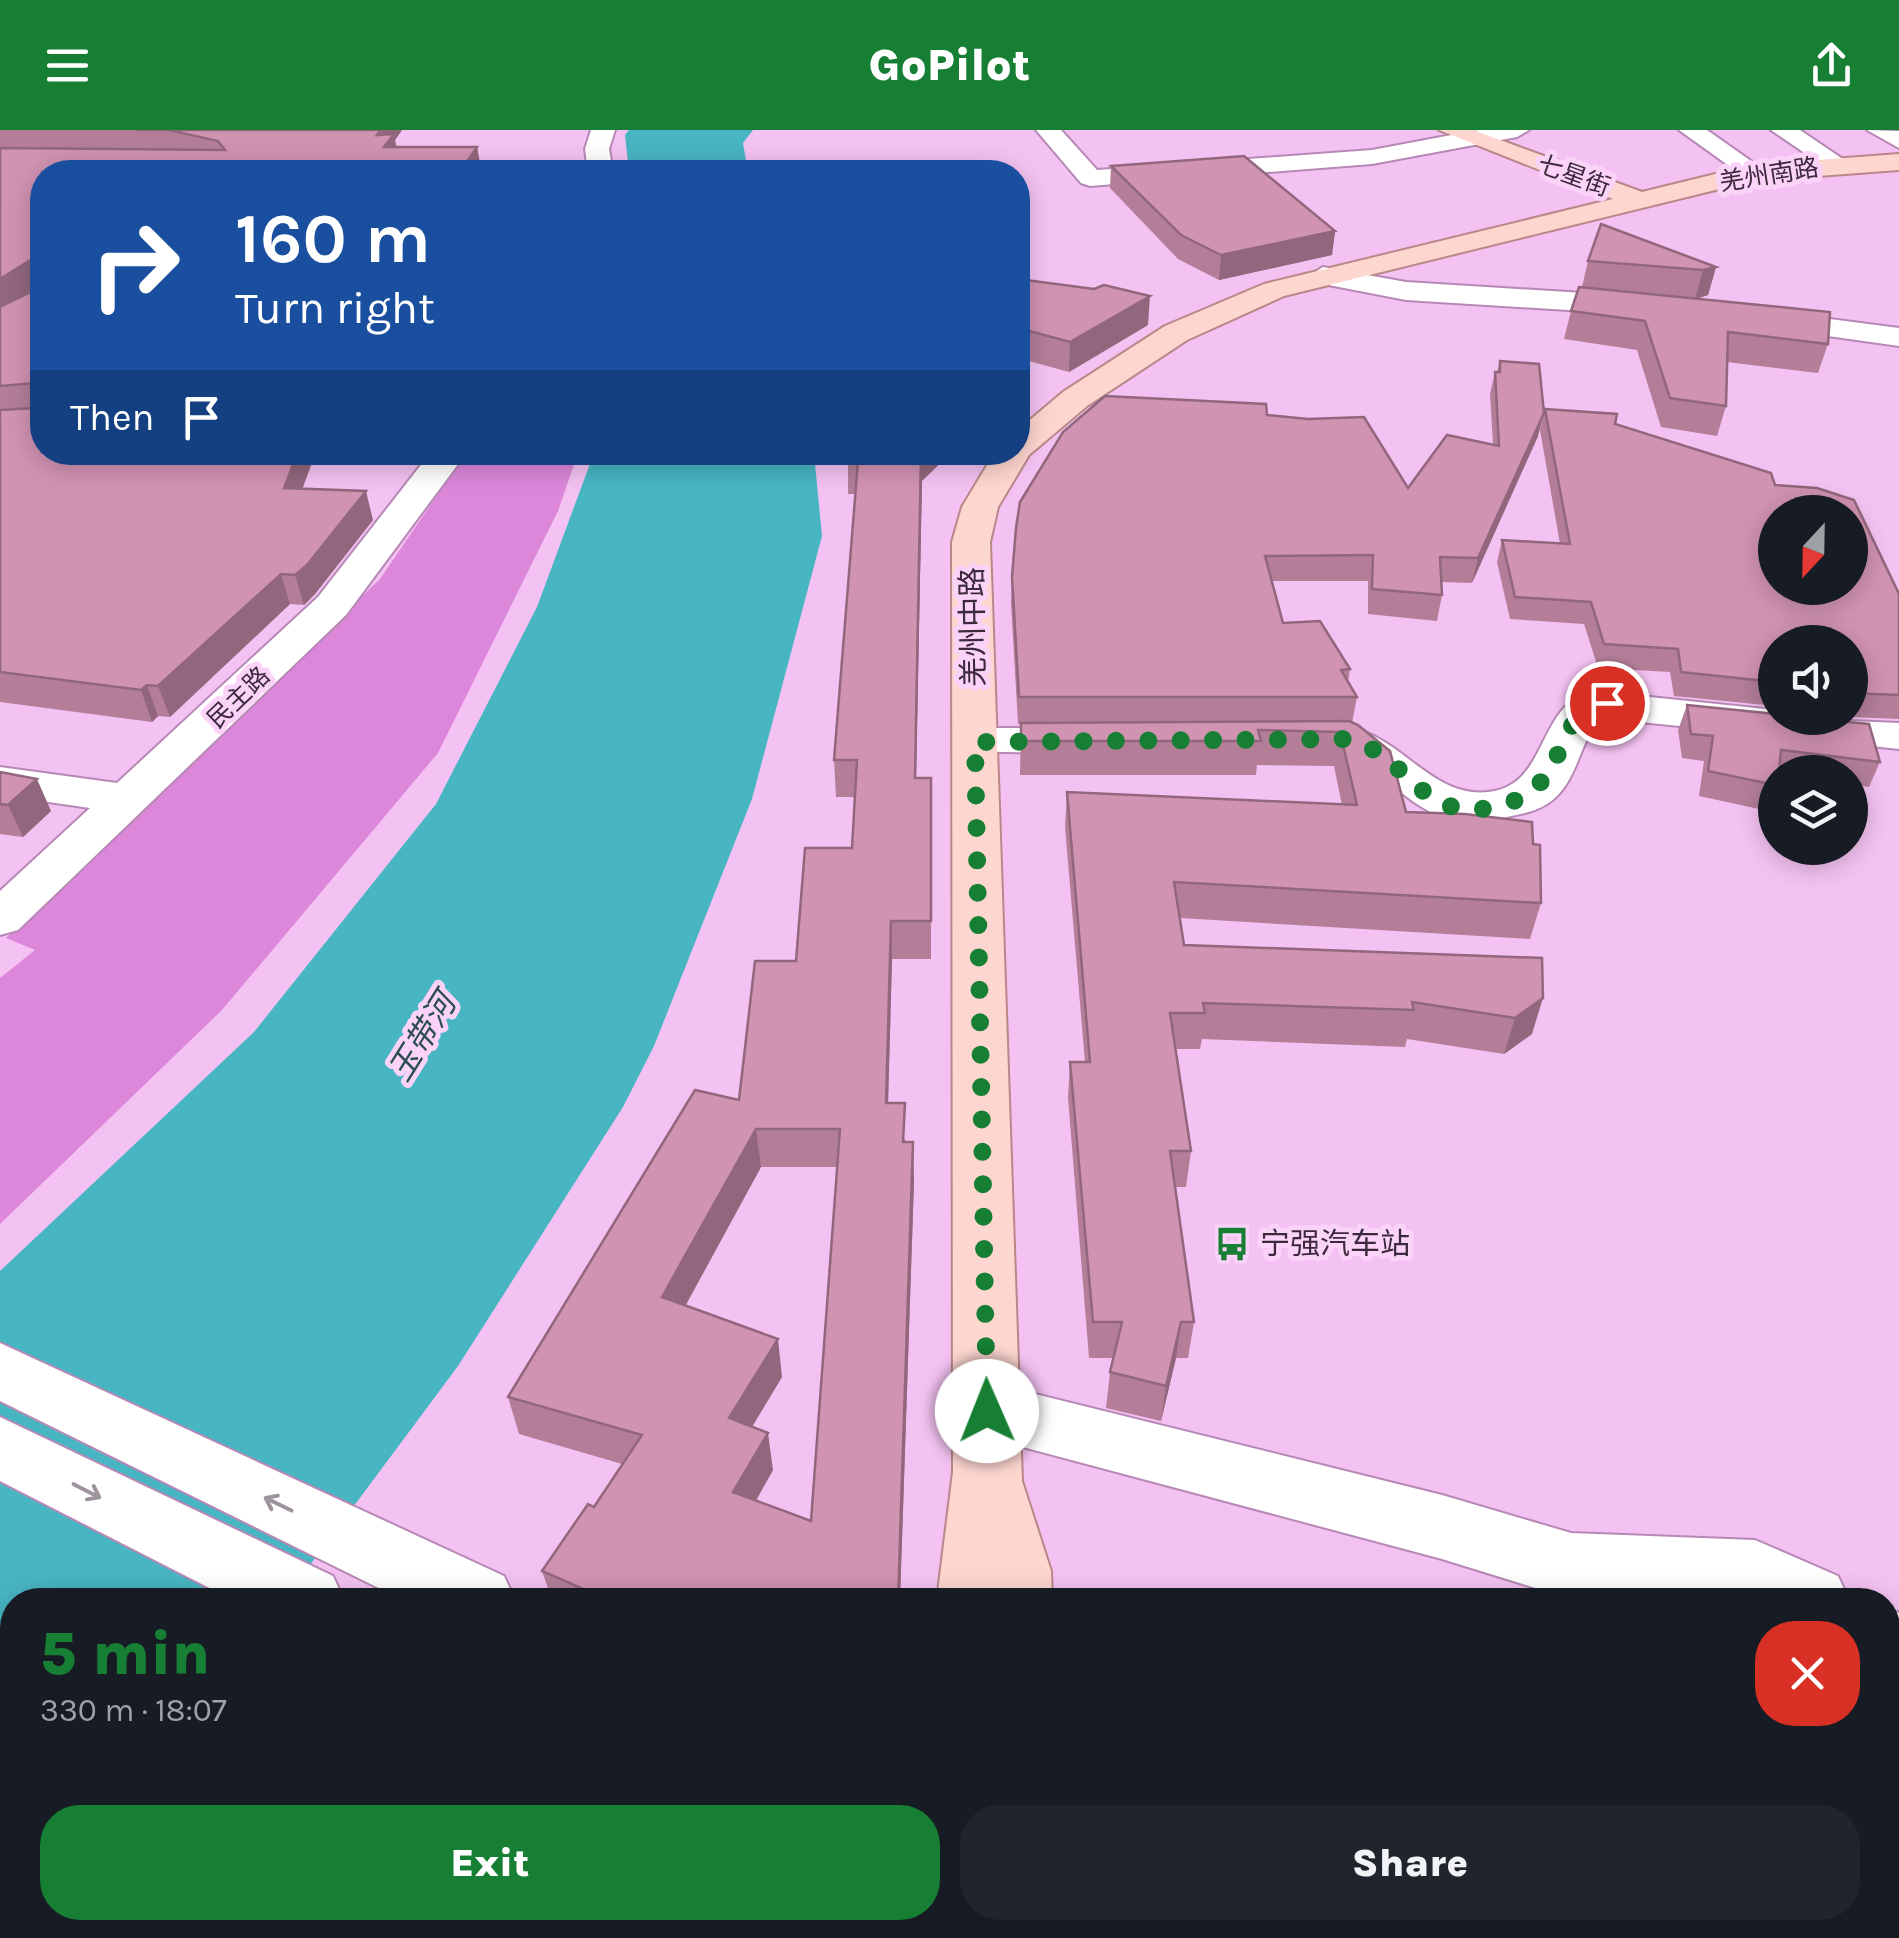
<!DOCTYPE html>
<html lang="en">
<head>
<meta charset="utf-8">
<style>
	body { margin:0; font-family:Karla,"Noto Sans SC",sans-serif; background:#20242c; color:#f1f3f6; height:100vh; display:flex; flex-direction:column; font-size:38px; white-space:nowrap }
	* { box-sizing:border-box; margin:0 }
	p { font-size:32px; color:#9ea1a6 }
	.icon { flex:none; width:55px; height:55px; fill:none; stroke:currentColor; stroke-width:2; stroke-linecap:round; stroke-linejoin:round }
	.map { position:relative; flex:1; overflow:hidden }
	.side { position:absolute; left:0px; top:1458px; width:1900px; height:352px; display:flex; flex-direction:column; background:#171b24; border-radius:40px 40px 0 0; box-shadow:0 5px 25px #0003 }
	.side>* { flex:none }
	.hud { position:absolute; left:30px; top:30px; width:1000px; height:305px; border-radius:40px; box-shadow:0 5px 25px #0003; background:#1a4fa0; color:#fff; overflow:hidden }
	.needle { width:65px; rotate:202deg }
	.fabs { position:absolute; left:1758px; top:365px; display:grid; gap:20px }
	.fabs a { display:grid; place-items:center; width:110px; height:110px; border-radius:50%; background:#171b24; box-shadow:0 5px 25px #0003; font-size:50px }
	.pin { position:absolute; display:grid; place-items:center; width:85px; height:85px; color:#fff; margin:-42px; border:5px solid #fff; border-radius:50%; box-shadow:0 2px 10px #0007 }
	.me { position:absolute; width:110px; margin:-55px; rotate:359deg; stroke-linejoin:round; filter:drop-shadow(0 0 8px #0008) }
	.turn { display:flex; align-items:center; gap:35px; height:210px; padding:0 40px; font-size:45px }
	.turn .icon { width:130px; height:130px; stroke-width:2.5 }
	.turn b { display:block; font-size:70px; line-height:85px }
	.then { display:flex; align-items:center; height:95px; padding:0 40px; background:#0003; gap:20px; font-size:38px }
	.round { display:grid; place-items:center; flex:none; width:105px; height:105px; border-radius:40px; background:#20242c }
	.head { display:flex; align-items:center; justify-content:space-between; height:170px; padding:0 40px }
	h1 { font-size:60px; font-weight:800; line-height:75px; color:#177f34 }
	.button { display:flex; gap:20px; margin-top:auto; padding:20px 40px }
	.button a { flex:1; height:115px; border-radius:40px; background:#177f34; color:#fff; font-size:40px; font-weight:800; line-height:115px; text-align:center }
	.button a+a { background:#20242c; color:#f1f3f6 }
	header { display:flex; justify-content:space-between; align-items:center; height:130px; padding:0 40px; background:#177f34; color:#fff; font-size:45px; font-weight:800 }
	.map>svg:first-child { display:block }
	.green { fill:#dc87da }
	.water { fill:#48b5c3 }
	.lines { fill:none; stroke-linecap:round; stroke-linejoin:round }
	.minor-casing { stroke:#b788b5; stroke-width:4 }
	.major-casing { stroke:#b98788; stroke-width:4 }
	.minor { fill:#fff; fill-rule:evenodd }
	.major { fill:#fed6d0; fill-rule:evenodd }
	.wall { fill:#b47e99; fill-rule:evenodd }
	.shaded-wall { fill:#92677d }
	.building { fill:#d193b2; stroke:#92677d; stroke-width:2.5; fill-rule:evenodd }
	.oneway { stroke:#9e949e }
	.route { stroke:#177f34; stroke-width:18; stroke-dasharray:0 32.4 }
	.labels { text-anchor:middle; stroke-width:10; stroke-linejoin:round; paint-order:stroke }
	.far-street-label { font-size:25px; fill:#3c293c; stroke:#fbd3f9 }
	.street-label { font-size:30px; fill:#3c293c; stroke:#fbd3f9 }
	.poi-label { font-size:30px; fill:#3c293c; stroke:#fbd3f9; text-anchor:start }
	.water-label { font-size:32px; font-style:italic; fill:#2c4d51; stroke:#fbd3f9 }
</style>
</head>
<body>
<header><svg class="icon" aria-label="menu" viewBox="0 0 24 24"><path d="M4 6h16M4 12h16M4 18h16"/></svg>GoPilot<svg class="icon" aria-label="share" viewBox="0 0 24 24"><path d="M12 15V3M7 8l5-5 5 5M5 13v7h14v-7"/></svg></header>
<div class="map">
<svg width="1899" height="1808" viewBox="0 0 1899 1808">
	<rect width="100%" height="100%" fill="#f4c2f2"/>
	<path class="green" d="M466,323H578L558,381L438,623L222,880L0,1094V848L35,820L6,808L380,449Z"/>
	<g class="water">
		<path d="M629,0H753L743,13L748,42H629L625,5Z"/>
		<path d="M594,323H814L822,406L752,669L654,916L623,977L458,1236L284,1470H12V1697L0,1706V1141L254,902L436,674L537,477Z"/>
	</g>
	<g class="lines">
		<g class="minor-casing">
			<g id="minor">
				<path d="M591,0H615L609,19L613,42H588L585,19Z"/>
				<path d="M1036,0H1061L1097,40L1372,20L1478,0H1529L1517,7L1372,34L1090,56L1081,53Z"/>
				<path d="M1679,0H1707L1768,43L1755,51L1746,48Z"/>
				<path d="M1771,0H1800L1850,34L1846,39H1828Z"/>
				<path d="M1867,0L1899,1V18Z"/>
				<path d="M1323,137L1406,152L1648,167L1663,176L1648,185L1406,170L1313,152L1309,146Z"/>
				<path d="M1753,179L1899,198V216L1742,194L1738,188L1742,182Z"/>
				<path d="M431,322H467L346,485L18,800L0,805V761L90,678L0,665V637L117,653L318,467Z"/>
				<path d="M1592,561L1775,580V588L1899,593V619L1602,588C1578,611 1579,651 1550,672C1538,681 1522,684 1507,687C1429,705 1414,665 1357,631C1344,623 1328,622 1313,619L1307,609L1313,599C1392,580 1420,669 1488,662C1549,656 1536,575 1592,561Z"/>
				<path d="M975,598H1093L1109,601L1115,611L1109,621L1093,624L959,621L953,611L959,601Z"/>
				<path d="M0,1213L504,1446L515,1470H403L0,1271Z"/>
				<path d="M987,1252L1442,1365L1571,1403L1755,1410L1838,1446L1849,1470L1571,1469L1442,1429L963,1301L953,1281L963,1261Z"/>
				<path d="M0,1287L333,1446L344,1470H233L0,1351Z"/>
				<path d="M1888,1479L1899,1483V1558L1888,1554Z"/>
			</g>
		</g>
		<g class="major-casing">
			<g id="major">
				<path d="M1439,0H1473L1642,62L1752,35L1899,24V40L1752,51L1284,166L1187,210L1087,276L1029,325L998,377L990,412L1022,1351L1051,1441L1052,1470H937L953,1342L952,412L962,377L995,322H1018V300L1063,262L1165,196L1264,154L1613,69Z"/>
				<rect x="931" y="1798" width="131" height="10"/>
			</g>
		</g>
		<use href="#minor" class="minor"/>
		<use href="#major" class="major"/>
	</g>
	<g class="wall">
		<path d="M0,0H402L395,10L396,17H477L481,39L42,42V322L303,359L373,390L315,464L304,475L290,474L170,587L158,586L152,592L0,572Z"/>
		<path d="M1111,36L1335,101L1332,125L1219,150L1178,129L1110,58Z"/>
		<path d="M1588,131L1716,137L1708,165L1697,169L1828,214L1818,243L1727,232L1726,276L1717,306L1661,297L1637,220L1564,209L1571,181L1582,157Z"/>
		<path d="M1018,149L1148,195L1069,242L1018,228Z"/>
		<path d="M1500,231L1538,306L1472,453L1441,452L1442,465L1437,491L1368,484V451H1272L1283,493L1350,539L1348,552L1357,567L1352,593L1406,682L1533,714L1541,773L1530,809L1180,788L1184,815L1542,828L1532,904L1504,924L1407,909L1405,917L1202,909L1200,919H1176L1191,1021L1186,1057H1175L1194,1192L1188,1228H1176L1161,1291L1106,1278L1110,1242L1113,1228H1089L1068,968L1070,932H1085L1065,697L1067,662L1342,675L1334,636L1257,635L1256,645H1020L1021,594H1018L1011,473L1012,447L1267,285L1408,358L1493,314L1490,264L1495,242H1497Z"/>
		<path d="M1545,279L1615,294L1775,355L1899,464V589L1850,587V512H1775V576L1674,566L1670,542L1598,538L1584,494L1510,489L1497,432L1502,410L1560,414L1540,300Z"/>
		<path d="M848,322L922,351L916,648H931V829H892L888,973L906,1012L914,1051L900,1470H552L542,1441L594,1377L622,1334L519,1304L508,1267L739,970L796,831L852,718L855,667H836L834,630L856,364H848ZM761,1037H838L811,1391L756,1371L773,1340L752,1297L782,1247L686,1175Z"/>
		<path d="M1687,575L1880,632L1869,657L1850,654V642H1775V664L1768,681L1699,666L1704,631L1682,628L1678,600Z"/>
		<path d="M0,642L51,681L23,707L0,704Z"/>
		<path d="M480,1798H837L844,1808H474Z"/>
	</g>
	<g class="shaded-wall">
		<path d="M381,0H402L395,10L398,26L389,39L377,5Z"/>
		<path d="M477,17L481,39L479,42H460Z"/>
		<path d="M1335,101L1332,125L1219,150L1221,125Z"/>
		<path d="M42,123V153L0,180V149Z"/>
		<path d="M1716,137L1708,165L1695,169L1703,140Z"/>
		<path d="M1150,166L1148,195L1069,242L1070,212Z"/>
		<path d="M1544,283L1538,306L1472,453L1478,428Z"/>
		<path d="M298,322H316L292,387L284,358Z"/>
		<path d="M921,322H952L922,351L915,684Z"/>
		<path d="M366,361L373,390L315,464L304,475L295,445Z"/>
		<path d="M281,444L290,474L170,587L158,556Z"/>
		<path d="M147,555L158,586L152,592L141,560Z"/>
		<path d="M37,649L51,681L23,707L8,675Z"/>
		<path d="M891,791L892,829L887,1011L886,973Z"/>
		<path d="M1543,868L1532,904L1504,924L1515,888Z"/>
		<path d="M756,999L761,1037L669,1205L662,1167Z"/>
		<path d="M913,1012L914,1051L900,1470H898Z"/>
		<path d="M1181,1192L1176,1228L1161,1291L1166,1256Z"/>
		<path d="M778,1209L782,1247L734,1326L729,1288Z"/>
		<path d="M768,1303L773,1340L739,1399L733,1362Z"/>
		<path d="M237,1798H306L294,1808H225Z"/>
		<path d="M579,1798H594L597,1808H574Z"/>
	</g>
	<g class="building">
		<path d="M135,0H381L377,5L394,4L384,17H477L460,42H42V123L0,149V18L225,20L218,11L169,0Z"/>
		<path d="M1244,26L1335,101L1221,125L1181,105L1111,36Z"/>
		<path d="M1601,94L1716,137L1703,140L1588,131Z"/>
		<path d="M37,145H42V322H298L284,358L366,361L307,435L295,445L281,444L158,556L147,555L141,560L0,542V280L35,278V253L0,256V177L35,160Z"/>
		<path d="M1018,149L1094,159L1104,155L1150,166L1070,212L1018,198Z"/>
		<path d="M1579,157L1830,182L1828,214L1728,202L1726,276L1670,268L1645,191L1571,181Z"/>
		<path d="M1500,231L1539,234L1544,283L1478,428L1440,427L1442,465L1372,459L1373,425L1265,426L1283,493L1320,491L1350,539L1341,540L1357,567H1019L1012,447L1016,398L1020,372L1063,302L1105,266L1266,274L1267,285L1308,289L1364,287L1408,358L1447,305L1499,316L1495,242H1500Z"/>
		<path d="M1545,279L1617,284L1615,294L1771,343L1775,355L1817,358L1854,370L1899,464V565L1850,563V512H1775V552L1681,542L1678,519L1604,514L1591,472L1515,467L1502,410L1570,414ZM1775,382H1850V458H1775Z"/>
		<path d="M848,322H921L915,648H931V791H891L886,973H905L903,1012H913L898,1470H608L542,1441L588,1374L594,1377L642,1305L508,1267L695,960L739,970L755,831H796L805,718H852L857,630H834L858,331L847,332ZM756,999H840L811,1391L733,1362L768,1303L729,1288L778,1209L662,1167Z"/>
		<path d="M1687,575L1775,584V588H1805L1869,594L1880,632L1781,620L1779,642H1775V655L1708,641L1713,606L1691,604Z"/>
		<path d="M1349,591L1358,595L1390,621L1406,682L1465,684L1532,692L1533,714L1540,715L1541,773L1174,752L1184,815L1542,828L1543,868L1515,888L1412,872L1414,880L1203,873L1205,883H1170L1191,1021H1170L1194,1192H1181L1166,1256L1110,1242L1122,1192H1093L1070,932H1090L1067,662L1357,675L1340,602L1258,600L1261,611H1021V593Z"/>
		<path d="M0,642L37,649L8,675L0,674Z"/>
		<path d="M12,1779V1798H237L225,1808H0V1789Z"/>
		<path d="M480,1798H579L574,1808H474Z"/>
		<path d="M619,1798H837L844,1808H640Z"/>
	</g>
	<defs><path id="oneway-shaft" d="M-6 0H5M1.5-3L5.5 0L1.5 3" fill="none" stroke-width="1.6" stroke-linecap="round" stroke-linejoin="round" transform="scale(2.5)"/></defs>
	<g class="oneway">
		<use href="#oneway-shaft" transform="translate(87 1361) rotate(27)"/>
		<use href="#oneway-shaft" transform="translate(278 1374) rotate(-154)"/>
	</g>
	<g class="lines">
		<path class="route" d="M987,1281L975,612L1347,609C1413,624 1420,704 1511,672C1570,652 1555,576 1607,573"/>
	</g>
	<defs>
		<g id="bus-bare" transform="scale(2.7)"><path d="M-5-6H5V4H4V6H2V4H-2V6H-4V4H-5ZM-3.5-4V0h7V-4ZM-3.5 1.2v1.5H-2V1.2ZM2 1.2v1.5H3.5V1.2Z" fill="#177f34" stroke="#fbd3f9" stroke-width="2.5" paint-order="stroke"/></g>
	</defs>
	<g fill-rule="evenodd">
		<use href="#bus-bare" x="1232" y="1114"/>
	</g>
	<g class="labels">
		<g class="far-street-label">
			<text transform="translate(1769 44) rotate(-9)" y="9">羌州南路</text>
			<text transform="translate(1574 45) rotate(20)" y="9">七星街</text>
			<text transform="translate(238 567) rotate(-44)" y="9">民主路</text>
		</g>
		<g class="street-label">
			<text transform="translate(973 497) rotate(-91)" y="10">羌州中路</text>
		</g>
		<g class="poi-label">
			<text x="1260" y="1124">宁强汽车站</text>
		</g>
		<g class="water-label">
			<text transform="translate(422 907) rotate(-58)" y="11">玉带河</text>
		</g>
	</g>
</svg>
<div class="fabs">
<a><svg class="needle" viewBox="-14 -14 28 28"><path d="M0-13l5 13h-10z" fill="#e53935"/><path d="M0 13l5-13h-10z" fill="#9ea1a6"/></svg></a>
<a><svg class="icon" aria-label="sound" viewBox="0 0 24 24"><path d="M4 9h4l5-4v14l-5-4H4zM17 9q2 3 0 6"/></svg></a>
<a><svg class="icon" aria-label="layers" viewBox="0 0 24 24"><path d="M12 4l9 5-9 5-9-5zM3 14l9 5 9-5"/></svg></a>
</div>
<div class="pin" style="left:1607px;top:573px;background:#d93025"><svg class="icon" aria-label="arrive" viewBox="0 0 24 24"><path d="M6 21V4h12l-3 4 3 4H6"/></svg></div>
<svg class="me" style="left:987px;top:1281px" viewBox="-20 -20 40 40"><circle r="19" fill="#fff"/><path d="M0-13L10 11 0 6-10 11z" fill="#177f34"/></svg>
<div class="hud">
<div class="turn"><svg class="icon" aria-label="right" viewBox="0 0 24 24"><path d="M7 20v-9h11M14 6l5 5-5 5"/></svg><div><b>160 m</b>Turn right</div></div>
<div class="then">Then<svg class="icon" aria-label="arrive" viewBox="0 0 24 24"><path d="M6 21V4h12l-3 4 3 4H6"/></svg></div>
</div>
<section class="side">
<div class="head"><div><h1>5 min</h1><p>330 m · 18:07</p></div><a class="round" style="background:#d93025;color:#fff"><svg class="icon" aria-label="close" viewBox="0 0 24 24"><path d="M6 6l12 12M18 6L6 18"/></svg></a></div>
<div class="button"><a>Exit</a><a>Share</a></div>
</section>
</div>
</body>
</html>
